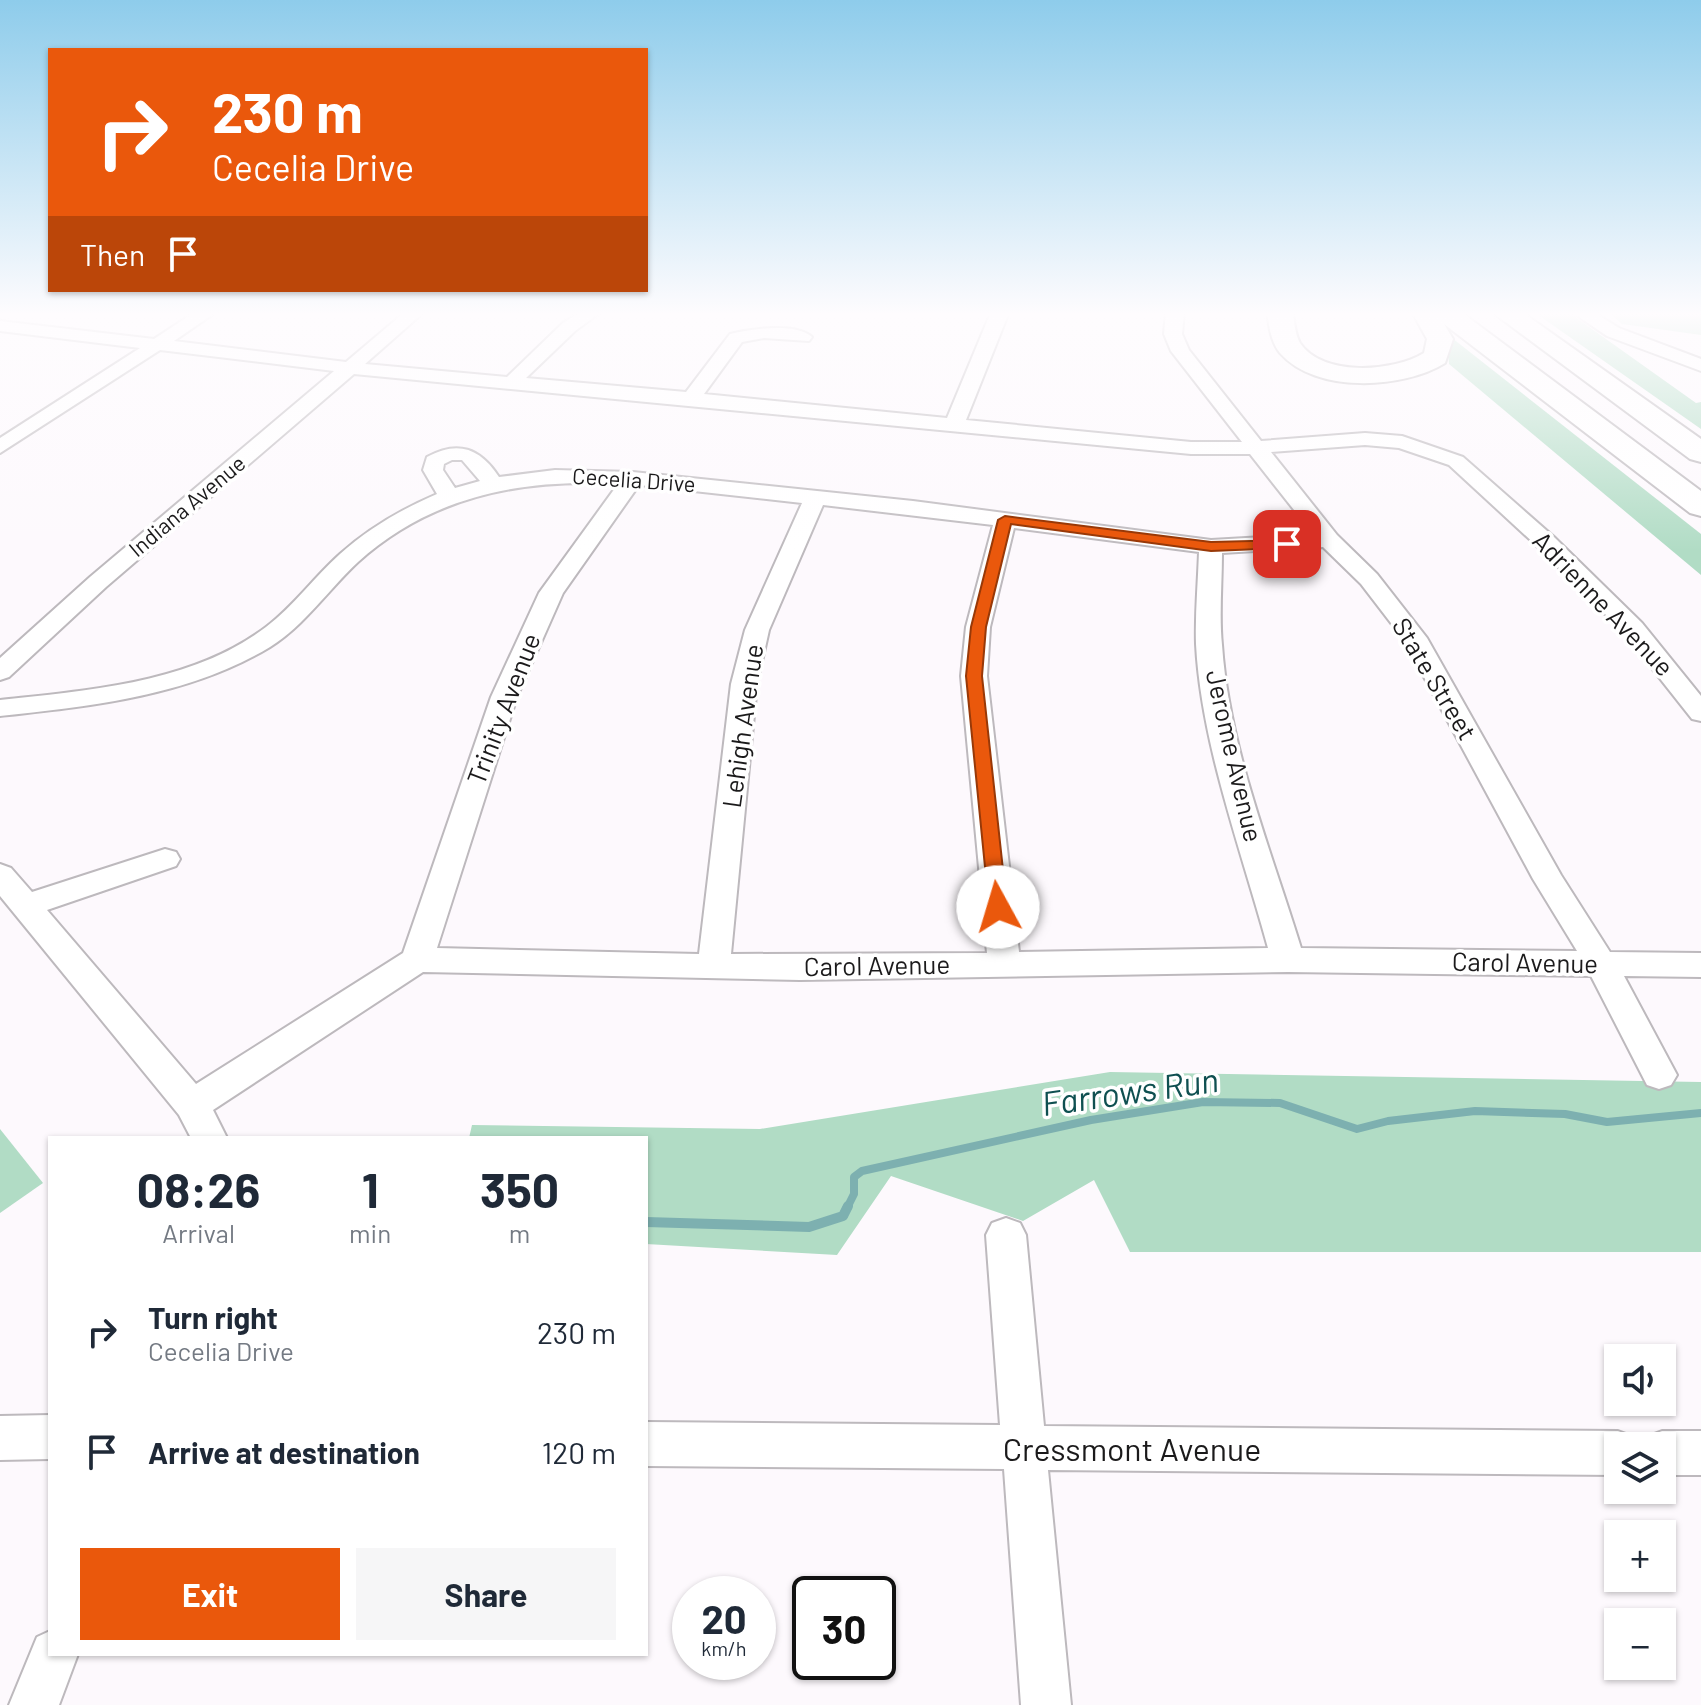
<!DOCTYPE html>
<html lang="en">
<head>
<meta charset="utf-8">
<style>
	body { margin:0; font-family:Barlow,sans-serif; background:#f6f6f7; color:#1f2937; height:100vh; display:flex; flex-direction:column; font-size:30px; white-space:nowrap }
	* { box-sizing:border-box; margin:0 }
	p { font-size:26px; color:#747a83 }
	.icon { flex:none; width:44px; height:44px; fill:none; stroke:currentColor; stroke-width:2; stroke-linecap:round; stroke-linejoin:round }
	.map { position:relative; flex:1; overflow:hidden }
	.panel { position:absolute; left:48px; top:1136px; width:600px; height:520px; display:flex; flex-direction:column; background:#fff; border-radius:0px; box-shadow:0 2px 6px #0004 }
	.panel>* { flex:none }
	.banner { position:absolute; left:48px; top:48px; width:600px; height:244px; border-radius:0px; box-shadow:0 2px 6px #0004; background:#ea580c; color:#fff; overflow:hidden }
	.buttons { position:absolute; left:1604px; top:1344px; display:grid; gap:16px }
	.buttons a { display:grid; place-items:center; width:72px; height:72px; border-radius:0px; background:#fff; box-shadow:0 2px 6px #0004; font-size:40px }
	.speed { position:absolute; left:672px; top:1576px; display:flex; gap:16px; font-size:40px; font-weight:700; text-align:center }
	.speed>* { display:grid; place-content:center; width:104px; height:104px; border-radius:50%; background:#fff; box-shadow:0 2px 6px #0004; line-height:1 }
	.speed small { font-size:20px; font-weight:400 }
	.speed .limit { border:4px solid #111; border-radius:12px; background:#fff; color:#111 }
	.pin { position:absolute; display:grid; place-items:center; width:68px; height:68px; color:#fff; margin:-34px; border-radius:16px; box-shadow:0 4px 12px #0006 }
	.me { position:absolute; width:88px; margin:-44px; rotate:354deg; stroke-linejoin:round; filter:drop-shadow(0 0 6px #0008) }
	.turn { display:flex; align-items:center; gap:28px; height:168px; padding:0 32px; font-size:36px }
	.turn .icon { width:104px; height:104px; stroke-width:2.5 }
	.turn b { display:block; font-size:56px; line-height:68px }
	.then { display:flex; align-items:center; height:76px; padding:0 32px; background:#0003; gap:16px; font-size:30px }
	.eta { display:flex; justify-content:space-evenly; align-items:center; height:136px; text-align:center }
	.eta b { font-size:48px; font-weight:700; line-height:56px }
	.cta { display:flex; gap:16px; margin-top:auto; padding:16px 32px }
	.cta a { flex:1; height:92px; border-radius:0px; background:#ea580c; color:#fff; font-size:32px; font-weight:700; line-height:92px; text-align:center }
	.cta a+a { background:#f6f6f7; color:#1f2937 }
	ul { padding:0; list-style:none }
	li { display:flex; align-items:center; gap:24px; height:120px; padding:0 32px }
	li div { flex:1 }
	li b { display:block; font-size:30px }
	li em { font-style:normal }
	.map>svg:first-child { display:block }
	.green { fill:#b1dcc5 }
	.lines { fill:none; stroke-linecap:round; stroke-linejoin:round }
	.stream-far1 { stroke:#7db0b0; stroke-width:8 }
	.stream { stroke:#7db0b0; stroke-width:10 }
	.minor-casing { stroke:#bdb9bd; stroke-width:4 }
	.highway-casing { stroke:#bdb9bd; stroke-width:4 }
	.minor { fill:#fff; fill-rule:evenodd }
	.highway { fill:#fff; fill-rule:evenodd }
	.route { fill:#ea580c; stroke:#983908; stroke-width:2 }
	.labels { text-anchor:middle; stroke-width:7; stroke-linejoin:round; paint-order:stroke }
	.far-street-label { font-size:22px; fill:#1b1a1b; stroke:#fff }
	.street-label { font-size:26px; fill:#1b1a1b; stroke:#fff }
	.near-street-label { font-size:32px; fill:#1b1a1b; stroke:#fff }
	.near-water-label { font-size:34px; font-style:italic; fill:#0f5051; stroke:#fff }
</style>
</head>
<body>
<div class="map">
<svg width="1701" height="1705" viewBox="0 0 1701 1705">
	<rect width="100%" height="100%" fill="#fdf9fd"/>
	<g class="green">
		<path d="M1534,312H1568L1696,403L1701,402V429Z"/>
		<path d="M1608,312H1701V335L1622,324Z"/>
		<path d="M1447,334L1701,534V575L1449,364Z"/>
		<path d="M1110,1072L1701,1082V1252H1130L1094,1180L1023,1221L891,1176L837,1255L646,1244V1138H469L472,1125L760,1129Z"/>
		<path d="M0,1129L43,1183L0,1213Z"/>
	</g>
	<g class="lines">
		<path class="stream-far1" d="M847,1208L854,1194V1177L862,1171L1091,1120L1203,1102L1280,1103L1357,1129L1388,1121L1475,1111L1565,1114L1607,1122L1701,1113"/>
		<path class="stream" d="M646,1222L809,1227L843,1216L848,1206"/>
		<g class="minor-casing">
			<g id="minor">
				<path d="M195,312H216L174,341L346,362L405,312H424L365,364L507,377L563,323L580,312H601L575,331L526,378L686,392L730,334C750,329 796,322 812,337L809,341L764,338L742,342L704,394L947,418L991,312H1009L966,420L1191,442H1242L1171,351L1164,334L1166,312H1184L1182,334L1189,350L1261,441L1365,433L1402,436L1463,457L1554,537L1642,623L1701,696V721L1692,719L1624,633L1538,547L1449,465L1399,448L1365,445L1271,452L1337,535L1377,574L1427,638L1561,875L1610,952L1701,953V977L1624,976L1677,1075L1671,1085L1659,1089L1647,1085L1591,976L1288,972L800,980L423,972L213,1110L227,1138H191L179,1115L0,896V864L11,868L32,892L165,849L176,852L180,859L176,866L47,910L196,1084L403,953L491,697L539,593L618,484C522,478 431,496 358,562C328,590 305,625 270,647C189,696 92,706 0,716V700C90,690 192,683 266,627C294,606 314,577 340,554C369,528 402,509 437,494L423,470L427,457C458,440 480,448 499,477L555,470L633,472L913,501L1211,540L1313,534L1250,454H1191L354,374L106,587L9,677L0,680V658L90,577L334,371L160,350L0,453V438L140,348L0,331V321L154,339ZM452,460H462L480,481L455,488L443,470L444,464ZM639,485L802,503L745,630L731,684L699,954L437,948L517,697L563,593ZM823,505L993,525L966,627L961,676L987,953L731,954L757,684L769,630ZM1014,528L1199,552C1198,583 1195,614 1196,644C1201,744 1242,852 1268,948L1019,952L987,676L990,627ZM1323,547L1361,584L1404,640L1533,879L1577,951L1301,948C1271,850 1229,748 1222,645C1219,615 1222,584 1222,553Z"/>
				<path d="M1572,312H1593L1619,328L1701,359V371L1607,336Z"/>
				<path d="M1006,1218L1020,1223L1026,1235L1044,1426L1618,1431L1634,1437L1637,1446H1618V1475L1048,1470L1071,1705H1021L1004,1469L646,1466V1422L1000,1425L986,1235L992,1223Z"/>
				<path d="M50,1415V1459L0,1460V1416Z"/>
				<path d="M1662,1431H1701V1475H1662V1446H1643L1646,1437Z"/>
				<path d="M50,1631V1654H78L59,1705H9L37,1637Z"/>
			</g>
		</g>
		<g class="highway-casing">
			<g id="highway">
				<path d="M1267,312H1293C1294,321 1295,334 1300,343C1323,377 1393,372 1424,353L1427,339L1412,312H1461L1701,491V516L1690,513L1444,324L1453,339L1445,363C1403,389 1316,394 1280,353C1271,342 1269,326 1267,312Z"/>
				<path d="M1492,312H1522L1701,439V462L1690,459Z"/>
			</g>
		</g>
		<use href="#minor" class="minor"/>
		<use href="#highway" class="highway"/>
	</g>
	<linearGradient id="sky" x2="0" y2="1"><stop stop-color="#8ecceb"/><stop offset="0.57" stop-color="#fefcfe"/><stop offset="1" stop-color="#fefcfe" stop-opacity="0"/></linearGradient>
	<rect width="1701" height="551" fill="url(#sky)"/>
	<path class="route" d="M1005,516L1211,542L1287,540L1293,544L1287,548L1211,551L1011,524L986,627L982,676L1007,907L998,914L989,907L966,676L971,627L998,520Z"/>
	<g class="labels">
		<g class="far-street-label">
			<text transform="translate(634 480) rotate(4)" y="8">Cecelia Drive</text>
			<text transform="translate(187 506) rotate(-40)" y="8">Indiana Avenue</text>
		</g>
		<g class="street-label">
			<text transform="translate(1603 604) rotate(46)" y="9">Adrienne Avenue</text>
			<text transform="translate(1434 679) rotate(59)" y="9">State Street</text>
			<text transform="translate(504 709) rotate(-69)" y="9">Trinity Avenue</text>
			<text transform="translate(743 726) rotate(-82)" y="9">Lehigh Avenue</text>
			<text transform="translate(1234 756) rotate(77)" y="9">Jerome Avenue</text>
			<text transform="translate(1525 963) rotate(1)" y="9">Carol Avenue</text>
			<text transform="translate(877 966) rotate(-1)" y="9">Carol Avenue</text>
		</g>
		<g class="near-street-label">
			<text x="1132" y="1461">Cressmont Avenue</text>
		</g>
		<g class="near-water-label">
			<text transform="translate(1130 1092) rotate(-8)" y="12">Farrows Run</text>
		</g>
	</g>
</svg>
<div class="buttons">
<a><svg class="icon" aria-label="sound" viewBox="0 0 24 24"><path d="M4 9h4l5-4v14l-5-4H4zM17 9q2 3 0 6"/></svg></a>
<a><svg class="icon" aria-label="layers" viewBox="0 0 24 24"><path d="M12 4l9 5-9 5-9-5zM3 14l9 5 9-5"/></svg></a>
<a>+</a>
<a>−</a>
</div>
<div class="speed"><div>20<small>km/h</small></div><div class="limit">30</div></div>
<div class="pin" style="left:1287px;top:544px;background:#d93025"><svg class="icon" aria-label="arrive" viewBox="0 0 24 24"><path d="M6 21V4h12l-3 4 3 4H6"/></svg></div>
<svg class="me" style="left:998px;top:907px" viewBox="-20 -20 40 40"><circle r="19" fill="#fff"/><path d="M0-13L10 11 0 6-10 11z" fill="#ea580c"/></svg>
<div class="banner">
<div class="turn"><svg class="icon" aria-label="right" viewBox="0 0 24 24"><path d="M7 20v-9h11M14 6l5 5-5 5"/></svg><div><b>230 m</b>Cecelia Drive</div></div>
<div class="then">Then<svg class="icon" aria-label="arrive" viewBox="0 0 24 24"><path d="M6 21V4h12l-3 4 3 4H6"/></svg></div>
</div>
<section class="panel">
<div class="eta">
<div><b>08:26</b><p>Arrival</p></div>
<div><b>1</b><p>min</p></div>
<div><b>350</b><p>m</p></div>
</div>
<ul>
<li><svg class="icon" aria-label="right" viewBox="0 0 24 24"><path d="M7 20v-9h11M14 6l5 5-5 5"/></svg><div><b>Turn right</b><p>Cecelia Drive</p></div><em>230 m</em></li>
<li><svg class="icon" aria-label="arrive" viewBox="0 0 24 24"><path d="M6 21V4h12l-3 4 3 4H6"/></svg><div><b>Arrive at destination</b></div><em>120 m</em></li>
</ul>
<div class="cta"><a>Exit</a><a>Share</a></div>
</section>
</div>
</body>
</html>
